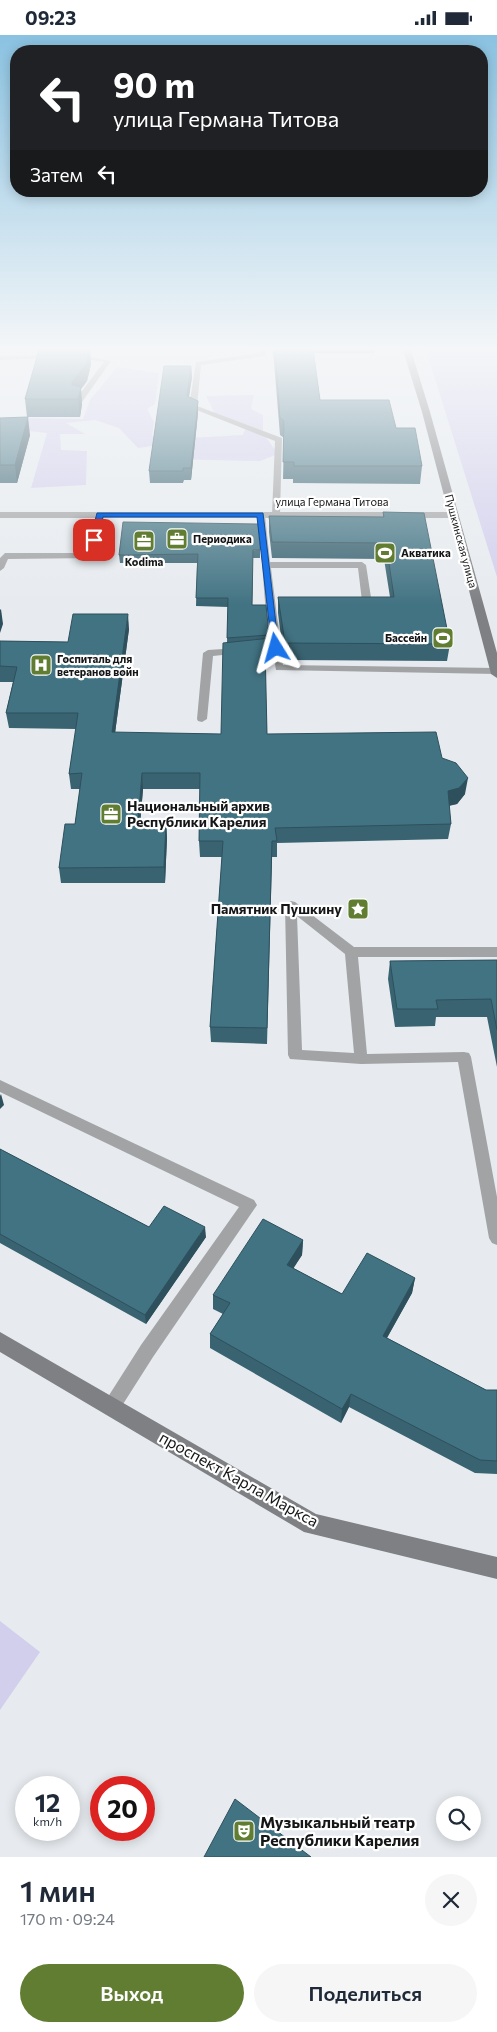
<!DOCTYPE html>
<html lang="ru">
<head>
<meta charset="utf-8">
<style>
	body { margin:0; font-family:Commissioner,sans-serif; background:#f6f6f7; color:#1f2937; height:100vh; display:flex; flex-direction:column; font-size:19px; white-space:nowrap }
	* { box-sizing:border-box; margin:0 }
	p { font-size:16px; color:#747a83 }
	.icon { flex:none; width:28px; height:28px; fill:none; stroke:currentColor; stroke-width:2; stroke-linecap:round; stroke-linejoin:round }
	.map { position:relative; height:1822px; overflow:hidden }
	.sheet { display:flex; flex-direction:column; background:#fff; flex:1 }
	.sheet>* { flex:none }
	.top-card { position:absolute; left:10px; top:10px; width:478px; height:152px; border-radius:20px; box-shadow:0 2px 12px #0003; background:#202124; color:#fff; overflow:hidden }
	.buttons { position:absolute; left:436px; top:1761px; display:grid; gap:10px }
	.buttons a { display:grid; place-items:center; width:45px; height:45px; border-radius:50%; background:#fff; box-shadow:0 2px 12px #0003; font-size:25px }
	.speed { position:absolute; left:15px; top:1741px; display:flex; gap:10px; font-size:25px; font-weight:700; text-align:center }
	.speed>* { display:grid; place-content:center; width:65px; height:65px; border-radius:50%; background:#fff; box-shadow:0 2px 12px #0003; line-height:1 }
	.speed small { font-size:12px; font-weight:400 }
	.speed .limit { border:8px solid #d22; background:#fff; color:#111 }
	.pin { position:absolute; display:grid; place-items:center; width:42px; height:42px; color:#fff; margin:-21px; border-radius:10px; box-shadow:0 2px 8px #0006 }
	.me { position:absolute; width:55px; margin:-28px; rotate:352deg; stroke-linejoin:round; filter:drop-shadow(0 0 4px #0008) }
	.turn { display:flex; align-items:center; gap:18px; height:105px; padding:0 20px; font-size:22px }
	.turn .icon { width:65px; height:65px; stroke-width:2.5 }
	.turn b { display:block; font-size:35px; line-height:42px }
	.then { display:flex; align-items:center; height:48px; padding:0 20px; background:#0003; gap:10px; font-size:19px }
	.round { display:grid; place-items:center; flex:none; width:52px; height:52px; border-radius:26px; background:#f6f6f7 }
	.overview { display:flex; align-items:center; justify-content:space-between; height:85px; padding:0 20px }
	h1 { font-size:30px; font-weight:600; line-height:38px }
	.action { display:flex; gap:10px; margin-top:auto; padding:10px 20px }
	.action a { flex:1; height:58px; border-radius:30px; background:#607d31; color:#fff; font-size:20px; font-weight:600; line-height:58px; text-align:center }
	.action a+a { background:#f6f6f7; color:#1f2937 }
	.status { display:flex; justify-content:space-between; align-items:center; height:35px; padding:0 25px; background:#fff; direction:ltr }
	.status svg { height:14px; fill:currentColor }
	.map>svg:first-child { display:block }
	.green { fill:#d2cfed }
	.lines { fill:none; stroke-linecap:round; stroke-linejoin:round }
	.lane { fill:#a2a3a4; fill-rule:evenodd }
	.street { fill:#a2a3a4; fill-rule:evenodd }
	.secondary { fill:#7f8083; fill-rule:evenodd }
	.wall { fill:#396371 }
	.shaded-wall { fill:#2e505c }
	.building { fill:#427383; stroke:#2e505c }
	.route { fill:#1a73e8; stroke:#114b97 }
	.labels { text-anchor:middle; stroke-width:4.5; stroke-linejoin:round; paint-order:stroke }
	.far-street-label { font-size:11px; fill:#151617; stroke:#fff }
	.far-poi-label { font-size:11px; font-weight:bold; fill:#151617; stroke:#fff; text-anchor:start }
	.poi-label { font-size:14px; font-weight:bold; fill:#151617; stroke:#fff; text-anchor:start }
	.near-street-label { font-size:16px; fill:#151617; stroke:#fff }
	.near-poi-label { font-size:16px; font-weight:bold; fill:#151617; stroke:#fff; text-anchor:start }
</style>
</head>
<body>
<div class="status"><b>09:23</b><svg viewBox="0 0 49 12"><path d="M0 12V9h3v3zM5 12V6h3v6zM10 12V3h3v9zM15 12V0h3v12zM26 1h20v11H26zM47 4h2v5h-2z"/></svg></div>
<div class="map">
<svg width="497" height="1822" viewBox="0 0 497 1822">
	<rect width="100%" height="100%" fill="#e7ebef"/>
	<g class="green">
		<path d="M426,315H497V542Z"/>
		<path d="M117,332L159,338L155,369L147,374L154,387L152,401L171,404L243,400L246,391L215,379L206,361L254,360L251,374L263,380V398L278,419L260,426L166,424L160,410L138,413L119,393L95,385L66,388L85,399H60L61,415L87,416L86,450L31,453L47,398L2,393L1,383L83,384L90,365Z"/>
		<path d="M0,1586L40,1617L0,1675Z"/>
	</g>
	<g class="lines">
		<g class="lane">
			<path d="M260,315H266L265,321L201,330L197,371L282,403L280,480L276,482L272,480L275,406L189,372L196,327L260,318Z"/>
			<path d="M75,319L111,326L82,367H79L75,365L104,327L73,322L72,321Z"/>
			<path d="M57,320V322L55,323L0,325V321Z"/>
			<path d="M97,478L104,480L95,523L8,524L4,533L0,536V523L5,518H88Z"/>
			<path d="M258,478L265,480L270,527H362L366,530L372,569C368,573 357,573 353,569L362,566L358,533H271L283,630L496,633L497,639L276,635L265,567Z"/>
			<path d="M238,613L241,614V618L213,621L207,684L202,687L198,686L197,684L203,618L208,615Z"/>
			<path d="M291,866L295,867L354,912H497V922H358L367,1019L464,1017L469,1018L471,1022L497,1162V1210L492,1208L489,1203L458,1027L361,1029L290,1024L288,1020L285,870ZM297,881L345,919L354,1018L302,1015Z"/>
			<path d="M0,1045L254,1165L257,1170L153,1322L118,1377L112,1379L106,1377L103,1371L106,1365L141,1310L239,1172L0,1057Z"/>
		</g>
		<path class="street" d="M0,477H454L459,480L454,483H0Z"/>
		<g class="secondary">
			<path d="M403,315H411L430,377L497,618V643L491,639L422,377Z"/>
			<path d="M0,1297L316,1479L497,1522V1544L304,1497L0,1317Z"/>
		</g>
	</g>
	<g class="wall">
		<path d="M39,315H90L91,329L87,346L81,354L82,369L80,382H27L25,364Z"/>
		<path d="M273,315H374V318H314L320,365L396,393L422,431L420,449L293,448V444H283L284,403L280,400Z"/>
		<path d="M191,331L192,342L189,362L198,366V378L191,445H184L183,448H150L149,436Z"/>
		<path d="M0,383L30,400L17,448H0Z"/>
		<path d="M383,477L450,609L447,626L284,625L278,578V562H390L384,524L272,523L269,497V481L383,482Z"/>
		<path d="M260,515V523H253L252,570L269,600V603L271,610V625H265L267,699L442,723L465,759L457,769L449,771L451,789L448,804L277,808V822H272L267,1009L211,1007L210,992L222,822H200L199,806L200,754H143L140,788L166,787L167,803L165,848H61L59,833L75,789L80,754H71L69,739L76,694L9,693L6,678L13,647H0V606L68,607L129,594L115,698L221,699L227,607L228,572L196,571L197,528H120L119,520Z"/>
		<path d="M497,925V1032L487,982H436L435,991L395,992L388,944L390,926Z"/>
		<path d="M0,1114L149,1192L206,1202L146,1289L0,1208Z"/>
		<path d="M303,1205L302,1220L293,1233L342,1259L415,1243L412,1258L387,1303L486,1355H497V1439L475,1438L349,1372L341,1388L210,1313V1299L223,1279L213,1274V1260Z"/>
	</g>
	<g class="shaded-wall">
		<path d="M89,315H90L91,329L87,346L81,354L82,369L80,382L78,364H74L72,347Z"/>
		<path d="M191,331L192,342L187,372V361Z"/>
		<path d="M198,366V378L191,445V433Z"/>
		<path d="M28,382L30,400L17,448L15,430Z"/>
		<path d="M1,574L3,589L0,598V575Z"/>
		<path d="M128,579L129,594L113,713L112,697Z"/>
		<path d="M142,738L143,754L139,803L138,788Z"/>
		<path d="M468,743L465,759L457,769L446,771L448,756Z"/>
		<path d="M166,787L167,803L165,848L164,832Z"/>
		<path d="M1,1059L4,1070L0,1074V1061Z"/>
		<path d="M205,1192L206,1202L146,1289L145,1280Z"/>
		<path d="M303,1205L302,1220L286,1245L287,1230Z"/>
		<path d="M415,1243L412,1258L380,1315L383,1301Z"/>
		<path d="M351,1359L349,1372L341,1388L342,1374Z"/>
	</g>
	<g class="building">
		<path d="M39,315H89L86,329L72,347V350L81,352L78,364H25Z"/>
		<path d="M275,315H313L320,365H389L396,393H415L422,431H294V427H283L284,386L280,383Z"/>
		<path d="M164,331H191L187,361L198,366L191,433H183V436H149Z"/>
		<path d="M28,382L15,430H0V383Z"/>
		<path d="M383,477L424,478L450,609L285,608L278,562H394L386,508L272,507L269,481L384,482Z"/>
		<path d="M123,487L258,489L260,515H253L252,570H266L269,600L227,603L228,563H196L198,519L119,520Z"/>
		<path d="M73,579H128L112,697L221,699L223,608L271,603V610H265L267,699L436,697L442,723L456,728L468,743L459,753L448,756L451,789L275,793L277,806H272L267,993L210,992L223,806H199L200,738H142L138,788L166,787L164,832L59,833L65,789H75L82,738L69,739L78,678H6L17,632L0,631V606L68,607Z"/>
		<path d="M497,925V995L491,964L436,965L438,974H397L390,926Z"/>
		<path d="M0,1114L149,1192L164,1171L205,1192L145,1280L0,1199Z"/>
		<path d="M263,1184L303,1205L287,1230L342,1259L367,1218L415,1243L383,1301L486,1355H497V1426L480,1425L351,1359L342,1374L210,1299L230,1268L213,1260Z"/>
		<path d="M235,1764L311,1822H204Z"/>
	</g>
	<linearGradient id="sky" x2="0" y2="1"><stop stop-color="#8ac2e1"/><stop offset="0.55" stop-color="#f4f6f8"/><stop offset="1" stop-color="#f4f6f8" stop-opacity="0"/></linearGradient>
	<rect width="497" height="570" fill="url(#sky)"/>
	<path class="route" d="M97,478H263L279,615L272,613L257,482H103L98,505L94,508L90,505Z"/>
	<defs>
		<g id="office-square" transform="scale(1.125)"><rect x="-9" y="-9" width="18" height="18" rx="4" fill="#607d31" stroke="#fff"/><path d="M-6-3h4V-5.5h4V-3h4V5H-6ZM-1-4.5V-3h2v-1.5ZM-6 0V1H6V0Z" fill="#fff"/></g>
		<g id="stadium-square" transform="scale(1.125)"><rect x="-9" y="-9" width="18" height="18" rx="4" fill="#607d31" stroke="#fff"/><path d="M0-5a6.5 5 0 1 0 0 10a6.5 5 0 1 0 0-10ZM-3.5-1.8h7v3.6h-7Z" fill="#fff"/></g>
		<g id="hospital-square" transform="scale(1.125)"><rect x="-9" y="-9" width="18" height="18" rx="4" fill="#607d31" stroke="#fff"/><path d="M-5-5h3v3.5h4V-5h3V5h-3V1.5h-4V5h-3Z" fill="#fff"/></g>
		<g id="sight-square" transform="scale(1.125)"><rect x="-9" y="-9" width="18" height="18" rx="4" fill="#607d31" stroke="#fff"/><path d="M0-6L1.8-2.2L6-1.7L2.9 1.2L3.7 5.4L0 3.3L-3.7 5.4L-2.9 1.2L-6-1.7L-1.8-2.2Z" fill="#fff"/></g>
		<g id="theatre-square" transform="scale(1.125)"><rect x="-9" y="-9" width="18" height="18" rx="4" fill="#607d31" stroke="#fff"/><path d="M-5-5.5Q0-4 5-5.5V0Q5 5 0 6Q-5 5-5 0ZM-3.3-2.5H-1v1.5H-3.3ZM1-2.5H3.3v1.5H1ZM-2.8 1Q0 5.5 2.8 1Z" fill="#fff"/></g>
	</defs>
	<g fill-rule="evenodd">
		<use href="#office-square" x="177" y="504"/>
		<use href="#office-square" x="144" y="506"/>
		<use href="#stadium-square" x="385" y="518"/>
		<use href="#stadium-square" x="443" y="603"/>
		<use href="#hospital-square" x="41" y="630"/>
		<use href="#office-square" x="111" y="779"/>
		<use href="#sight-square" x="358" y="874"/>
		<use href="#theatre-square" x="244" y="1796"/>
	</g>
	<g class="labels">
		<g class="far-street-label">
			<text x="332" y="471">улица Германа Титова</text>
			<text transform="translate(461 506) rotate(75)" y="4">Пушкинская улица</text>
		</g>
		<g class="far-poi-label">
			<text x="193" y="508">Периодика</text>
			<text x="401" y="522">Акватика</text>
			<text x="144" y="531" text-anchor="middle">Kodima</text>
			<text x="427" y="607" text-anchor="end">Бассейн</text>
			<text x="57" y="628">Госпиталь для<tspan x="57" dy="13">ветеранов войн</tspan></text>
		</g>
		<g class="poi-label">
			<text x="127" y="776">Национальный архив<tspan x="127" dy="16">Республики Карелия</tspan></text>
			<text x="342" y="879" text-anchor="end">Памятник Пушкину</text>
		</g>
		<g class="near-street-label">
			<text transform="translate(239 1444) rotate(29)" y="6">проспект Карла Маркса</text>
		</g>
		<g class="near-poi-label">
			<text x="260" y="1793">Музыкальный театр<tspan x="260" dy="18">Республики Карелия</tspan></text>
		</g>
	</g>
</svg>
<div class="buttons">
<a><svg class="icon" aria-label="search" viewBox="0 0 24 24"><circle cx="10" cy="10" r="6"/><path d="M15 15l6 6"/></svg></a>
</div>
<div class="speed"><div>12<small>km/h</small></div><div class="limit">20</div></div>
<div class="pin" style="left:94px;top:505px;background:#d93025"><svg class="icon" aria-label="arrive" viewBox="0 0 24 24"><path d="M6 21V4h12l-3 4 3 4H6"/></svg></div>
<svg class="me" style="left:276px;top:613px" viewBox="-20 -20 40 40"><path d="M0-17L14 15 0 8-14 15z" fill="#1a73e8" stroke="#fff" stroke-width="4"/></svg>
<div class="top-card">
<div class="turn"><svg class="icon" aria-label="left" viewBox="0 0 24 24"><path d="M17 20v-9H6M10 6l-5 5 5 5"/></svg><div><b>90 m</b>улица Германа Титова</div></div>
<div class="then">Затем<svg class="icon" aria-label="left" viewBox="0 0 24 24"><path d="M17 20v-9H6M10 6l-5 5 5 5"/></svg></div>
</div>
</div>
<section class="sheet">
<div class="overview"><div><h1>1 мин</h1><p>170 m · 09:24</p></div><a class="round"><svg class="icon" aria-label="close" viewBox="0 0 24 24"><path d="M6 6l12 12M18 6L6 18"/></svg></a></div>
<div class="action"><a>Выход</a><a>Поделиться</a></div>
</section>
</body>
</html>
